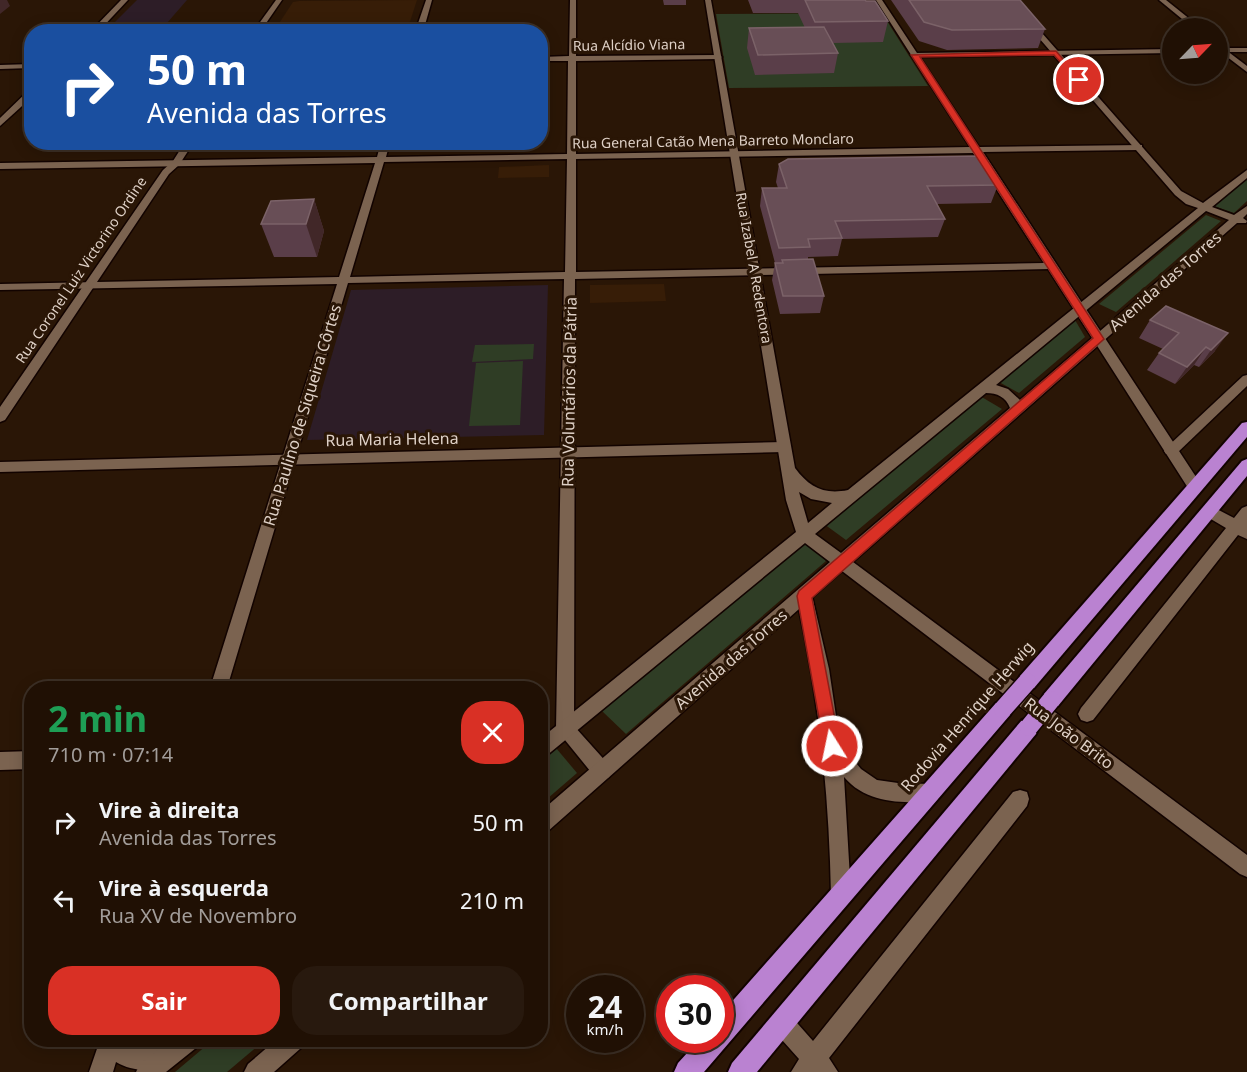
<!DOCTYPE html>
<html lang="pt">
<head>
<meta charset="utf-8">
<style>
	body { margin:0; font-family:"Noto Sans",sans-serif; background:#28190e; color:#f1f3f6; height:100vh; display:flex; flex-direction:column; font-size:22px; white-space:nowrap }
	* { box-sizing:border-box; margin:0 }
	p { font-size:20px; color:#a29d9a }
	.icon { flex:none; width:33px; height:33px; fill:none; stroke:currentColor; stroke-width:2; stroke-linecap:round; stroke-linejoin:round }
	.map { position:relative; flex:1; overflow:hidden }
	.details { position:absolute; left:24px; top:681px; width:524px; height:366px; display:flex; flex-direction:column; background:#201004; border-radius:24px; box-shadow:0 3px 15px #0003,0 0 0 2px #3d3026 }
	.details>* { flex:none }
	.hud { position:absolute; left:24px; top:24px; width:524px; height:126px; border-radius:24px; box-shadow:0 3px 15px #0003,0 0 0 2px #3d3026; background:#1a4fa0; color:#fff; overflow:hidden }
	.needle { width:39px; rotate:65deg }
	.buttons { position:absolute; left:1162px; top:18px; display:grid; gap:12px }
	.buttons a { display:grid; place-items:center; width:66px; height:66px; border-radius:50%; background:#201004; box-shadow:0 3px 15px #0003,0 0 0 2px #3d3026; font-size:30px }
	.speed { position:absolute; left:566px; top:975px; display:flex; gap:12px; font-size:30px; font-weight:700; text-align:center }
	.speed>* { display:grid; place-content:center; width:78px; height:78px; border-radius:50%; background:#201004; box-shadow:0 3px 15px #0003,0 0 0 2px #3d3026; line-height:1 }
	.speed small { font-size:15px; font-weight:400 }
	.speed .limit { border:9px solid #d22; background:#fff; color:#111 }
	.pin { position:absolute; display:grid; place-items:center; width:51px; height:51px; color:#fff; margin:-26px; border:3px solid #fff; border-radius:50%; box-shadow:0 2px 6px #0007 }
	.me { position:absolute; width:66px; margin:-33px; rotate:350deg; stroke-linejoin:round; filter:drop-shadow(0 0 4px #0008) }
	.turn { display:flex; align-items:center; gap:21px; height:126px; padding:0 24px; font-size:27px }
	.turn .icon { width:78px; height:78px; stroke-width:2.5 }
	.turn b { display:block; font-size:42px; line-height:51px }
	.round { display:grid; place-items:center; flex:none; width:63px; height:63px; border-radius:24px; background:#28190e }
	.head { display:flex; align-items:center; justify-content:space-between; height:102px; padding:0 24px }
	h1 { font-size:36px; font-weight:700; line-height:45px; color:#1e9e55 }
	.button { display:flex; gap:12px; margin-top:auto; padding:12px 24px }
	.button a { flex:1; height:69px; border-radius:24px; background:#d93025; color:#fff; font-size:24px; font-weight:700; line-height:69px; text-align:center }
	.button a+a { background:#28190e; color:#f1f3f6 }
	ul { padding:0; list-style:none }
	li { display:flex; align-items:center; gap:18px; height:78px; padding:0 24px }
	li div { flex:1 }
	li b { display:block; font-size:22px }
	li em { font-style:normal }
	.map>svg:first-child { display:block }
	.built { fill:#371d07 }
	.education { fill:#2d1d27 }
	.green { fill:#2f3d25 }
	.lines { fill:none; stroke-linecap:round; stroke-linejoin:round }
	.minor-casing { stroke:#120300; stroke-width:3 }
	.tertiary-casing { stroke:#120300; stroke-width:3 }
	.secondary-casing { stroke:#120300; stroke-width:3 }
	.trunk-casing { stroke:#120300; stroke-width:4 }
	.minor { fill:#7b6350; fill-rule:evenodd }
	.tertiary { fill:#7b6350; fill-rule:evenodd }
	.secondary { fill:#7b6350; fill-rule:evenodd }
	.trunk { fill:#ba82d1; fill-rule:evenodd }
	.trunk-bridge-casing { stroke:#120300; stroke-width:21; stroke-linecap:butt }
	.trunk-bridge { stroke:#ba82d1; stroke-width:18 }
	.wall { fill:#5a3e49 }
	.shaded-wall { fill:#412728 }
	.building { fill:#684e56; stroke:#7b6268; stroke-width:1.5 }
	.route { fill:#d93025; stroke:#8d1f18; stroke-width:1.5 }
	.labels { text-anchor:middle; stroke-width:6; stroke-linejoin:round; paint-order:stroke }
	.far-street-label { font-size:14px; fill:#dfd1c7; stroke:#2a1606 }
	.street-label { font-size:16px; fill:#dfd1c7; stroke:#2a1606 }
</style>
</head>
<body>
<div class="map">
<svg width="1247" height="1072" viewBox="0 0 1247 1072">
	<rect width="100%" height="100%" fill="#2a1606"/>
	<g class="built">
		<path d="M417,0L407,31H274L293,2L299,1Z"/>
		<path d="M549,165V177L498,178L499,167Z"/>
		<path d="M664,284L666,301L590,303V285Z"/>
	</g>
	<g class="education">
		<path d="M137,0H187L167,23H114Z"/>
		<path d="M548,285L544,435L307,440L351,290Z"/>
	</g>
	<g class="green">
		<path d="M882,13L928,86L729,88L716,14Z"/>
		<path d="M1247,179V201L1234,213L1214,206Z"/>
		<path d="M1206,215L1221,221L1116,312L1099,304Z"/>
		<path d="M1075,320L1085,337L1019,393L999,382Z"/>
		<path d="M534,344L533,359L472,362L475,345Z"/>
		<path d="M523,361L520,425L469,426L476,363Z"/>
		<path d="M980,396L1002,409L846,540L824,524Z"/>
		<path d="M807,542L826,561L626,734L602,711Z"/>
		<path d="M556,748L577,773L540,805V761Z"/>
		<path d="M213,1040H265L227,1072H175Z"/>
	</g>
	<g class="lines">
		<g class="minor-casing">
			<g id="minor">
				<path d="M276,0H282L260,32H253Z"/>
				<rect x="1218" y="48" width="29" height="4"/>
				<path d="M1173,49V53L915,57L911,55L915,53Z"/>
				<path d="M185,142H194L179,165L169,174L5,420L0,422V407L163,170L173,161Z"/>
				<path d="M1247,375V386L1176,454H1166L1164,451L1166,448L1243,376Z"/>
				<path d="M784,442L791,447L784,452L0,472V462Z"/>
				<path d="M1209,505L1234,518L1242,508L1247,506V539L1238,535L1093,720L1087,722L1081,720L1078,714L1081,708L1226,528L1204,515L1202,511L1204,507Z"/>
				<path d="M804,589L810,591L812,596L829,669L840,743L861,769L877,780L898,783L930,784L937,786L939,793L937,800L930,802C899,803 866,803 844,777L851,895L848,902L841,905L834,902L831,895C829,794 819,695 796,596L798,591Z"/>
				<path d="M32,751V769L0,770V752Z"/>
				<path d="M1020,790L1027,792L1029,799L1027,806L829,1058L838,1072H791L799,1059L774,1031L771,1023L774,1015L782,1012L790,1015L813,1041L1013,792Z"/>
			</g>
		</g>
		<g class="tertiary-casing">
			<g id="tertiary">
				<path d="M121,0H128L98,32H90Z"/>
				<path d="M426,0H432L423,32H415Z"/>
				<path d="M570,0H576V56L718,55L722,57L718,59L576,61V154L970,147L876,0H882L979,147L1142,145V149L1139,150L983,152L1200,483L1202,487L1200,491H1190L1048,269L575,279L574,726L609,765L611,771L609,777L602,780L595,777L556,729L564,279L348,283L227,688H210L337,284L0,290V284L339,277L375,163L0,169V163L377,157L381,142H390L386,157L567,154L568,61H540V57L569,56ZM973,153L1044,263L576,272V159ZM567,159L565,272L350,277L384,162Z"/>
				<path d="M32,64V68L0,69V65Z"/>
				<path d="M29,90H32V97L0,126V118Z"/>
				<path d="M100,1040H127C139,1057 155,1042 171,1049L174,1057L171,1065C152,1072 133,1072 116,1062L113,1072H89Z"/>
			</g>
		</g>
		<g class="secondary-casing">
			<g id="secondary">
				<path d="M705,0H711L795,468C809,487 824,495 848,490L1198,208L1186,204L1175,195L1006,0H1013L1181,191L1203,203L1247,170V178L1212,207L1234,215L1247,206V214L1243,218L1247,221L1246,223H1237L853,562L1247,855V877L1240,874L842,571L547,832L540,835V812L830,562L805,543L546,756L540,759V739L796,532L786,500ZM1206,211L1229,220L1020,400L1008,389L996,385ZM986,393C997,393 1006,397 1010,408L841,553L815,534ZM799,492L811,499L832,503L808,523Z"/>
				<path d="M1159,0H1166L1201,28H1193Z"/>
				<path d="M1218,44L1247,66V72L1218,50Z"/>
				<path d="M171,1040H199L196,1048L166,1072H136L140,1064Z"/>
				<path d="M276,1040H304L301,1048L274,1072H244L248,1064Z"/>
			</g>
		</g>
		<g class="trunk-casing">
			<g id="trunk">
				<path d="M1247,422V437L1034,688L1027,691L1020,688L1018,682L1020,676L1242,423Z"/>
				<path d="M1247,459V476L1058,706L1051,709L1044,706L1041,700L1044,694L1242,461Z"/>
				<path d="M1003,700L1010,703L1013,709L1010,715L704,1072H674L678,1063L699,1040H720V1015L996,703Z"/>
				<path d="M1029,718L1036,720L1039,727L1036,734L757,1072H728L732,1063L1022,720Z"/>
			</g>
		</g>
		<use href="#minor" class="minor"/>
		<use href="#tertiary" class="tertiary"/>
		<use href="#secondary" class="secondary"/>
		<use href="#trunk" class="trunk"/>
		<g class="trunk-bridge-casing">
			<g id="trunk-bridge">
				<path d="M1003,709L1027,682"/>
				<path d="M1029,727L1051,700"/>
			</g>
		</g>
		<use href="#trunk-bridge" class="trunk-bridge"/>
	</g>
	<g class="wall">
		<path d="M663,0H686V5H664Z"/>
		<path d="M748,0H865L888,21L883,42L833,43L838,53L834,73L755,75L747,48L749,28H805L798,13H753Z"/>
		<path d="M891,0H1020L1045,29L1038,48L947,50L919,41Z"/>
		<path d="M779,164L998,185L991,203L936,204L945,219L938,237L842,239L838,256L808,257V259L824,296L820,313L780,314L772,280L775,263L760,206L762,188H778L776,182Z"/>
		<path d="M314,199L324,231L317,257H274L261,224Z"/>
		<path d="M1150,320L1215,351L1199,367L1194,365L1175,384L1147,370L1159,353L1163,349L1139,338Z"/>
	</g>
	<g class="shaded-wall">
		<path d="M0,0H7L10,6L0,14Z"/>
		<path d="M314,199L324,231L317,257L306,224Z"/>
		<path d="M1228,333L1215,351L1199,367L1211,350Z"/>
		<path d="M1206,347L1194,365L1175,384L1187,367Z"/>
	</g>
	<g class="building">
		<path d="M805,0H865L866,1H875L888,21L815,22Z"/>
		<path d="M909,0H1020L1045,29L952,30L924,22Z"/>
		<path d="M824,27L838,53L758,55L749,28Z"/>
		<path d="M979,156L998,185L927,186L945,219L835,221L842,238L808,239L810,247L779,248L762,188H787L779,164L788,159Z"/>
		<path d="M314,199L306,224H261L271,201Z"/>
		<path d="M813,259L824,296H783L775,263H783L782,260Z"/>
		<path d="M1166,306L1228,333L1211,350L1206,347L1187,367L1159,353L1179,333L1150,320Z"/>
	</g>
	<path class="route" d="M1056,51L1082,81H1077L1054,55L920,57L1104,339L812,598L840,746L838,752L832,754L826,752L824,746L797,596L799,591L1093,338L911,55Z"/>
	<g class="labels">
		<g class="far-street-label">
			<text transform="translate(629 45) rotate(-1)" y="5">Rua Alcídio Viana</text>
			<text transform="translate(713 141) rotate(-1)" y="5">Rua General Catão Mena Barreto Monclaro</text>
			<text transform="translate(754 268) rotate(80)" y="5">Rua Izabel A Redentora</text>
			<text transform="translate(81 270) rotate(-56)" y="5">Rua Coronel Luiz Victorino Ordine</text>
		</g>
		<g class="street-label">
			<text transform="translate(1165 281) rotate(-41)" y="6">Avenida das Torres</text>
			<text transform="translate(569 392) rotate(-89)" y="6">Rua Voluntários da Pátria</text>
			<text transform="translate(302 415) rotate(-73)" y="6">Rua Paulino de Siqueira Côrtes</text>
			<text transform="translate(392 439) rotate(-1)" y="6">Rua Maria Helena</text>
			<text transform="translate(731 659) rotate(-41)" y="6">Avenida das Torres</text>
			<text transform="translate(967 716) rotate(-49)" y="6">Rodovia Henrique Herwig</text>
			<text transform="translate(1069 733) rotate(37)" y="6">Rua João Brito</text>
		</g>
	</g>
</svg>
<div class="buttons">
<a><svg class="needle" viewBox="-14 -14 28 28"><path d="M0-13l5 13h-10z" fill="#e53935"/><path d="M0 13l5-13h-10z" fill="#a29d9a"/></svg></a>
</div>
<div class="speed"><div>24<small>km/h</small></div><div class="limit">30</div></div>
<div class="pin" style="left:1079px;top:80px;background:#d93025"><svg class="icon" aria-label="arrive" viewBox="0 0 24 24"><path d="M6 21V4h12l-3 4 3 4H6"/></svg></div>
<svg class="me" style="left:832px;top:746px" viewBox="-20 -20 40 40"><circle r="17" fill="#d93025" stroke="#fff" stroke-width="3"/><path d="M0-11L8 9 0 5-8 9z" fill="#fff"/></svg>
<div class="hud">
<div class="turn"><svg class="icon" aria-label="right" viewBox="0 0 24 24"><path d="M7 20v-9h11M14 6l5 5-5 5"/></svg><div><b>50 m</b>Avenida das Torres</div></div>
</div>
<section class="details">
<div class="head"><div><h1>2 min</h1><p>710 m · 07:14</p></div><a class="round" style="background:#d93025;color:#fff"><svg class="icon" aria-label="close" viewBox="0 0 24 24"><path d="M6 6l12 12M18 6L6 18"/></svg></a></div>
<ul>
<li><svg class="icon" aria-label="right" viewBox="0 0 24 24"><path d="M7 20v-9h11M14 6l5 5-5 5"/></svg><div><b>Vire à direita</b><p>Avenida das Torres</p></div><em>50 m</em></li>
<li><svg class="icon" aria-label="left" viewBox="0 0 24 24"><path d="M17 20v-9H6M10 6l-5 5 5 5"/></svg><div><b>Vire à esquerda</b><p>Rua XV de Novembro</p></div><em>210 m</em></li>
</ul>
<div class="button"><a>Sair</a><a>Compartilhar</a></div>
</section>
</div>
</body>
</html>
